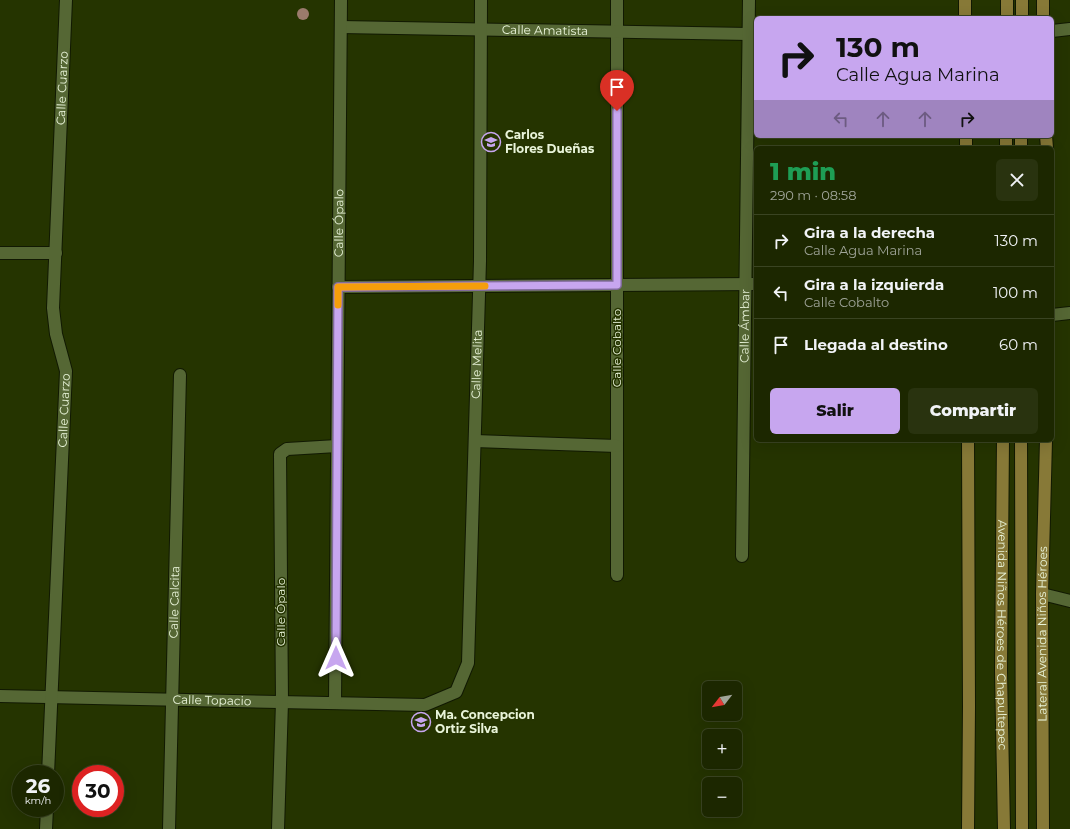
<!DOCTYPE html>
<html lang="es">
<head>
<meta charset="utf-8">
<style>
	body { margin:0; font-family:Montserrat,sans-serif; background:#29330f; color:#f1f3f6; height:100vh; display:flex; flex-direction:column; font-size:15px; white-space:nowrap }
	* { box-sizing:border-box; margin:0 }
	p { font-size:13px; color:#a0a599 }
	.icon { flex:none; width:22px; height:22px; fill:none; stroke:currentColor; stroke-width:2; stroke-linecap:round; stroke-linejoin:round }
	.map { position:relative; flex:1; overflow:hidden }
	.side { position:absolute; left:754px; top:146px; width:300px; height:296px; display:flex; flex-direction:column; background:#1c2700; border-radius:6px; box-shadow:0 4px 16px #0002,0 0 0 1px #3a4422 }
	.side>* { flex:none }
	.top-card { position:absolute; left:754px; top:16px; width:300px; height:122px; border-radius:6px; box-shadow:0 4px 16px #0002,0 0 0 1px #3a4422; background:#c7a6ef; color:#111; overflow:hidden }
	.needle { width:26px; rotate:239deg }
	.fabs { position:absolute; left:702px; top:681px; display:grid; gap:8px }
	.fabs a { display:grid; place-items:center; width:40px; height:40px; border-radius:6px; background:#1c2700; box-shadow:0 4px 16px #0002,0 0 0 1px #3a4422; font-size:20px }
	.speed { position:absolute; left:12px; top:765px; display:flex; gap:8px; font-size:20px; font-weight:700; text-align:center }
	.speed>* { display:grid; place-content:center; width:52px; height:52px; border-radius:50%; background:#1c2700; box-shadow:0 4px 16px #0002,0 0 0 1px #3a4422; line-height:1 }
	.speed small { font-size:10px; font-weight:400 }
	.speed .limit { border:6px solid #d22; background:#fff; color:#111 }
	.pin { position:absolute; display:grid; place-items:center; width:34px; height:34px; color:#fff; margin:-41px -17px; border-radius:50% 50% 50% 0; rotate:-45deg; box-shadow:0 0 4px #0007 }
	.pin .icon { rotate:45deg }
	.me { position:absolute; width:44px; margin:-22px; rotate:0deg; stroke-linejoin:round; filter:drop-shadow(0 0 3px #0008) }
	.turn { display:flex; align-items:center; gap:14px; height:84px; padding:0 16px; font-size:18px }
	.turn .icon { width:52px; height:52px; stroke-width:2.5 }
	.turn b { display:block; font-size:28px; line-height:34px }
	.lanes { display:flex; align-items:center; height:38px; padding:0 16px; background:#0003; justify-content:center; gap:20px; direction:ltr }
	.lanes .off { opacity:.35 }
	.round { display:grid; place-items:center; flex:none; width:42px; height:42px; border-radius:6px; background:#29330f }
	.overview { display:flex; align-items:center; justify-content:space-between; height:68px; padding:0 16px }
	h1 { font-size:24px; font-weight:800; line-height:30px; color:#1e9e55 }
	.cta { display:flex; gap:8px; margin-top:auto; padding:8px 16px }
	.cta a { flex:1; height:46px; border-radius:6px; background:#c7a6ef; color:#111; font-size:16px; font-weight:800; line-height:46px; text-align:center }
	.cta a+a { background:#29330f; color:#f1f3f6 }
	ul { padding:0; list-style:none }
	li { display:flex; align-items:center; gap:12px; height:52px; padding:0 16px; border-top:1px solid #3a4422 }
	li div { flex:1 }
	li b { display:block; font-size:15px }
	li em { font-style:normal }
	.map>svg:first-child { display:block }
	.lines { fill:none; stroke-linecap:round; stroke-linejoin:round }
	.street-casing { stroke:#111902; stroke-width:14 }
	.secondary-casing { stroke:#111902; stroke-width:14 }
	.street { stroke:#556734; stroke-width:12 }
	.secondary { stroke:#877937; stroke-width:12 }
	.tree { fill:#9b7b6c }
	.route-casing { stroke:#816c9b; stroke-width:10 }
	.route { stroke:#c7a6ef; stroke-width:7 }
	.slow { stroke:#f59e0b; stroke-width:7 }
	.labels { text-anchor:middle; stroke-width:3; stroke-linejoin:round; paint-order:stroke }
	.street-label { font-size:12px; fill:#e9f4d9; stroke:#253400 }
	.poi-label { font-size:12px; font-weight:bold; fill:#e9f4d9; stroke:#253400; text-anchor:start }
</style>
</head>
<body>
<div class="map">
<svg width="1070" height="829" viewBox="0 0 1070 829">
	<rect width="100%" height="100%" fill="#253400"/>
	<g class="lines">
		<g class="street-casing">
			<g id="street">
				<path d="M617,0V575"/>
				<path id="s1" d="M341,27L749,34"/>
				<path d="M1052,31L1070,29"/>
				<path d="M0,253H56"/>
				<path d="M338,287L756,284"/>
				<path d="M1052,315L1070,313"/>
				<path d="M475,441L617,446"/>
				<path id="s2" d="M742,556L749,0"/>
				<path d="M1042,594L1070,601"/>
				<path id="s3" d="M0,696L425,705L456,692L468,663L480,261L481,0"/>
				<path id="s4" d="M335,703L341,0"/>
				<path id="s5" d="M48,774L66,371L56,334L53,308L66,0"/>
				<path d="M46,829L47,808"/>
				<path id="s6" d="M169,829L180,375"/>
				<path d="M278,829L282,702L280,454L287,449L337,446"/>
			</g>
		</g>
		<g class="secondary-casing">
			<g id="secondary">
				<path d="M965,0V18"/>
				<path d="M1043,0V18"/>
				<path d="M1007,18V0"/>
				<path d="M1022,18V0"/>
				<path d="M966,136V148"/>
				<path d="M1046,136L1047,148"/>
				<path d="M1006,148V136"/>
				<path d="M1021,148V136"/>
				<path d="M968,440L969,706L968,829"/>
				<path id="s7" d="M1003,440L1001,671L1004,829"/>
				<path d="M1021,440L1022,829"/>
				<path id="s8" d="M1043,829L1042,594L1046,440"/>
			</g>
		</g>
		<use href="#street" class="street"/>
		<use href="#secondary" class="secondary"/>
	</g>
	<circle class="tree" cx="303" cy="14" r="6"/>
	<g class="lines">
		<g class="route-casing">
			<path id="route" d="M336,658L338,287L617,285V111"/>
		</g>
		<use href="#route" class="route"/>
		<path class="slow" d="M338,305V287L485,286"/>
	</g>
	<defs>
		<g id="school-ring" transform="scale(1)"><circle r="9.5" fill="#253400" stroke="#c7a6ef" stroke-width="1.5"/><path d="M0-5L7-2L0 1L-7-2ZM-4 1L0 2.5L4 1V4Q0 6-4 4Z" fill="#c7a6ef"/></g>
	</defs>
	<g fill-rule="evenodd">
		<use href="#school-ring" x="491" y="142"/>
		<use href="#school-ring" x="421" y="722"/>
	</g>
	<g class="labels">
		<g class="street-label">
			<text dy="4" stroke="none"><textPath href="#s1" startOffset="204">Calle Amatista</textPath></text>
			<text dy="4" stroke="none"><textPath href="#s5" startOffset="688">Calle Cuarzo</textPath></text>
			<text dy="4" stroke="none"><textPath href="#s4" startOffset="480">Calle Ópalo</textPath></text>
			<text dy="4" stroke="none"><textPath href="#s2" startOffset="230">Calle Ámbar</textPath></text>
			<text transform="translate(617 348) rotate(-90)" y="4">Calle Cobalto</text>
			<text dy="4" stroke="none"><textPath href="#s3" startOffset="789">Calle Melita</textPath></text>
			<text dy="4" stroke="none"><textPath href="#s5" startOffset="364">Calle Cuarzo</textPath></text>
			<text dy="4" stroke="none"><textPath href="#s6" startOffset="227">Calle Calcita</textPath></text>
			<text transform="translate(281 612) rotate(-90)" y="4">Calle Ópalo</text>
			<text dy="4" stroke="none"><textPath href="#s8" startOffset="195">Lateral Avenida Niños Héroes</textPath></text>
			<text dy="4" stroke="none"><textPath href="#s7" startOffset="195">Avenida Niños Héroes de Chapultepec</textPath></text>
			<text dy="4" stroke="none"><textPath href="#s3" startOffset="212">Calle Topacio</textPath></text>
		</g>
		<g class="poi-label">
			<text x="505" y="139">Carlos<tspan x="505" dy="14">Flores Dueñas</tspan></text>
			<text x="435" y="719">Ma. Concepcion<tspan x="435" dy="14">Ortiz Silva</tspan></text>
		</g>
	</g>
</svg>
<div class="fabs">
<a><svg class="needle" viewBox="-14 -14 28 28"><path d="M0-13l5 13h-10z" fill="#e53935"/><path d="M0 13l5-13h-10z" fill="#a0a599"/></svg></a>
<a>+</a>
<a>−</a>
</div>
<div class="speed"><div>26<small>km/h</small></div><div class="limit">30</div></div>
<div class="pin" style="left:617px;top:111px;background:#d93025"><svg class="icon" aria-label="arrive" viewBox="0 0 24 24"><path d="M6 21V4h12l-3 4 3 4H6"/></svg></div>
<svg class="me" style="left:336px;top:658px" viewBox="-20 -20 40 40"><path d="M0-17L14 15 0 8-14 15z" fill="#c7a6ef" stroke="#fff" stroke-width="4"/></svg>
<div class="top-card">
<div class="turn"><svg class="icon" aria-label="right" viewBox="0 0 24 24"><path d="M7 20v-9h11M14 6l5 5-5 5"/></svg><div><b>130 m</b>Calle Agua Marina</div></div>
<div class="lanes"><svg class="icon off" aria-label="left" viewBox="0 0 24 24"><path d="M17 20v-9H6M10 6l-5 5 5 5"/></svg><svg class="icon off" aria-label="ahead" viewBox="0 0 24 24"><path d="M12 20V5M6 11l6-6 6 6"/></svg><svg class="icon off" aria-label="ahead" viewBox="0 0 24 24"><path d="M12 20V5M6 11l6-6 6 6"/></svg><svg class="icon" aria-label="right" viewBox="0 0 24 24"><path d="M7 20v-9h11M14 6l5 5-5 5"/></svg></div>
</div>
<section class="side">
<div class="overview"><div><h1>1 min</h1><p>290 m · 08:58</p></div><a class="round"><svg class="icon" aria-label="close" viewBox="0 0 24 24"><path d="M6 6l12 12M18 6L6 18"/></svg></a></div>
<ul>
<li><svg class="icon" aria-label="right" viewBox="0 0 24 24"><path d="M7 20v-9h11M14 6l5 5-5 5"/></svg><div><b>Gira a la derecha</b><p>Calle Agua Marina</p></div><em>130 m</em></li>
<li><svg class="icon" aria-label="left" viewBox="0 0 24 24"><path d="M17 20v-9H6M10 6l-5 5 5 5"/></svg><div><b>Gira a la izquierda</b><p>Calle Cobalto</p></div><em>100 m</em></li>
<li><svg class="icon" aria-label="arrive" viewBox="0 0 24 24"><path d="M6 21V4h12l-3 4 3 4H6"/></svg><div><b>Llegada al destino</b></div><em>60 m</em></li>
</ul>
<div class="cta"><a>Salir</a><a>Compartir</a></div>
</section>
</div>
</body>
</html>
